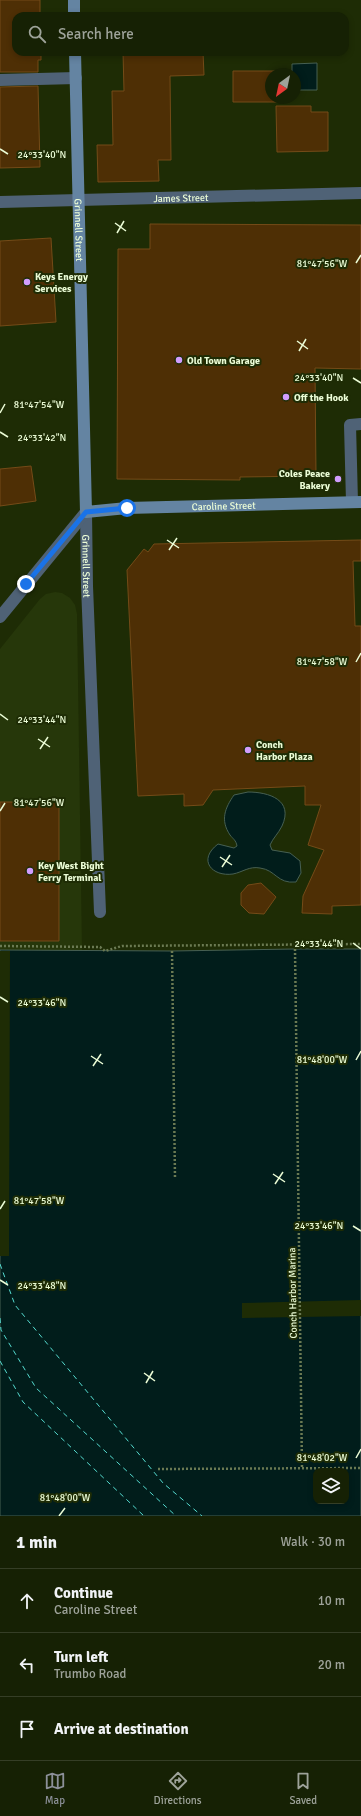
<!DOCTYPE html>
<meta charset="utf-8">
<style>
body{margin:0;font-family:Signika,sans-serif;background:#1f290e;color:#f1f3f6}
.controls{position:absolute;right:12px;bottom:12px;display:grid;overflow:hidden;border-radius:8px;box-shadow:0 2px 6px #0003}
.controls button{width:36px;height:36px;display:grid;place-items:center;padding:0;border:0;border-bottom:1px solid #353e26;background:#162104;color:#f1f3f6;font:20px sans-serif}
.compass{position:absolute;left:265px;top:68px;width:36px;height:36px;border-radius:50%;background:#162104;box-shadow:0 2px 6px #0003;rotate:213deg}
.stop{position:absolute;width:12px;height:12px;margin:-9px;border:3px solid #1a73e8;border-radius:50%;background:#fff}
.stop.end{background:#1a73e8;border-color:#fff;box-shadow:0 1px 4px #0008}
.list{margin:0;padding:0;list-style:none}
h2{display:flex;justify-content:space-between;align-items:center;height:52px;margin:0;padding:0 16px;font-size:17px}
h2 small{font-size:13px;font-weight:400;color:#9ea39a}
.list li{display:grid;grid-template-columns:26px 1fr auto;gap:12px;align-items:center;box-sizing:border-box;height:64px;padding:0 16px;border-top:1px solid #353e26}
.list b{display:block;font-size:15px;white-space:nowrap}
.list p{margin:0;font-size:13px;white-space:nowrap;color:#9ea39a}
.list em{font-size:13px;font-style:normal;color:#9ea39a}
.icon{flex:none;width:22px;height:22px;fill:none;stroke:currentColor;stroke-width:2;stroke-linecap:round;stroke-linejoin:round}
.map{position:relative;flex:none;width:361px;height:1516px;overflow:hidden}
.search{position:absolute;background:#162104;box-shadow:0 2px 6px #0003;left:12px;right:12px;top:12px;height:44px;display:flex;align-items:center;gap:10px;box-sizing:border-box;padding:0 14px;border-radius:12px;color:#9ea39a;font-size:15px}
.sheet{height:244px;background:#162104}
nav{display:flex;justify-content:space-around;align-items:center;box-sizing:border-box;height:56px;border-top:1px solid #353e26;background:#162104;font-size:11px;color:#9ea39a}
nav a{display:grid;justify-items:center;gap:2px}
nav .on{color:#8c9099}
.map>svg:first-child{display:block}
.built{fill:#26370a}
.water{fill:#011d1b;stroke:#476053;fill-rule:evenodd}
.pier{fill:#1e2c05}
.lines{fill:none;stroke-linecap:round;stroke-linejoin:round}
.ferry{stroke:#55dbd0;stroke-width:1;stroke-dasharray:5 4;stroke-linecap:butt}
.building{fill:#4e2f05;stroke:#744b18}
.path{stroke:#6b7a53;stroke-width:2.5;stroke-dasharray:2 2;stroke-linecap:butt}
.lane{stroke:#4f6276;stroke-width:12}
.street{stroke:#4f6276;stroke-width:12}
.secondary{stroke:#6484a2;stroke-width:12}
.route{stroke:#1a73e8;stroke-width:5}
.ticks{fill:none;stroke:#ebfcd6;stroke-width:1.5}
.poi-dot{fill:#d19dfe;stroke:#1e2c05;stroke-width:1.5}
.labels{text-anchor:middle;stroke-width:4;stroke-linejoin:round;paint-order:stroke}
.street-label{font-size:10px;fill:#ebfcd6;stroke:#1e2c05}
.poi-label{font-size:10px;font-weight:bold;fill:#ebfcd6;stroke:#1e2c05;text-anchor:start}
.ticks-label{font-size:10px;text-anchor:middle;fill:#ebfcd6;stroke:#1e2c05;stroke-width:4;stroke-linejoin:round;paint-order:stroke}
</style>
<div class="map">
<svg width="361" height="1516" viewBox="0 0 361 1516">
<rect width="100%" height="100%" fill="#1e2c05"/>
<path class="built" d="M55,592l7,1 8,5 5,7 2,9 5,337 -82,-1v-301l40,-50 6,-5z"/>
<path class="water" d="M317,63v27h-22v-16h-3v-10z
M248,792c21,0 46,8 34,34 -4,8 -9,12 -12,19l2,5 18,3 10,8 1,12 -5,9c-19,2 -20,-12 -36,-14 -11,-2 -17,4 -27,6 -21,3 -36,-14 -15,-30l16,4 3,-2c-1,-6 -4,-7 -7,-11 -10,-15 -5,-27 4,-40z
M295,949h66v567h-361v-566l172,1zM316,1471h30v30h-30z"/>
<path class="pier" d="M0,951h10l-1,305h-9z
M361,1300v16l-119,2v-15z"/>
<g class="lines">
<path class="ferry" d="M0,1264l15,41 148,178 39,33
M0,1318l1,12 35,58 140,128
M0,1361l23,41 121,114"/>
</g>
<path class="building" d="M0,0h40v16h-24v36h25v8h-3v12h-38z
M123,52h80l1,23 -34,1 1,84h-13l1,21 -61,1 -1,-37h16l-1,-54h12z
M233,71h45v3h-7v24h8v4h-46z
M38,86l2,81 -40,1v-81z
M276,106h35v6h17v39l-51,1z
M150,224l211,1v144l-46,-1 1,108 -76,1v3l-123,-1 1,-230h32z
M51,238l5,84 -56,4v-85z
M31,466l5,35 -36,5v-37z
M361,540v21h-8l2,65h6v279l-29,1v8l-30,-1 1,-17 21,-46 -16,-5 13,-40h-16v-19l-92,4 -10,15 -19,1v-12l-46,2 -11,-226 17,-21 4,3 6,-8z
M0,802h59v139h-59z
M261,883l15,14 -12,17 -15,-1 -8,-8v-12l7,-8z"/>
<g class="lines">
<path class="path" d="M0,946l100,1 5,4 17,-5 239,-2
M295,949l7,519
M172,951l3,227
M158,1469l203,-1"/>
<path class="lane" d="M0,80l76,-2
M352,502l-2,-77 11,-1"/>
<g class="street">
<path id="s1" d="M0,202l361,-9"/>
<path id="s2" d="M86,512l1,74 13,326"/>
<path d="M0,617l86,-105"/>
</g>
<g class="secondary">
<path d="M74,0v16"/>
<path id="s3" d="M75,52l11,460 41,-4 234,-6"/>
</g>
</g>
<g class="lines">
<path class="route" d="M26,584l60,-72 41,-4"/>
</g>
<path class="ticks" d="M0,149l8,5M115,223l11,8M117,233l7,-12M356,263l5,-8M297,341l11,8M299,351l7,-12M353,378l8,5M0,413l5,-9M0,432l8,5M167,540l12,8M169,550l8,-12M356,662l5,-9M0,714l8,6M38,739l12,8M40,749l8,-12M0,811l5,-8M220,857l12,8M222,867l8,-12M353,943l8,6M0,997l8,5M91,1056l12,8M356,1060l5,-9M93,1066l8,-12M273,1174l12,8M275,1184l8,-12M0,1209l5,-8M353,1226l8,5M0,1280l8,5M144,1373l11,8M146,1383l7,-12M356,1458l5,-9M59,1516l6,-8"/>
<g class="poi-dot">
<circle cx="27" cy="282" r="4"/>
<circle cx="179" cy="360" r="4"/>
<circle cx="286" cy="397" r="4"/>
<circle cx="338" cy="479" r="4"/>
<circle cx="248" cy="750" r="4"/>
<circle cx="30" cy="871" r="4"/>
</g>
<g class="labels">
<g class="street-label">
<text dy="4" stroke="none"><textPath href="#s1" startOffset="181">James Street</textPath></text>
<text dy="4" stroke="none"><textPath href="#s3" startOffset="178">Grinnell Street</textPath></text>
<text dy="4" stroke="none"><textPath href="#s3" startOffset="598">Caroline Street</textPath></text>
<text dy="4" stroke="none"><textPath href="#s2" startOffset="54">Grinnell Street</textPath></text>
<text transform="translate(292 1293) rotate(-91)" y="4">Conch Harbor Marina</text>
</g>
<g class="poi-label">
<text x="35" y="280">Keys Energy<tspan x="35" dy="12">Services</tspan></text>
<text x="187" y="364">Old Town Garage</text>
<text x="294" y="401">Off the Hook</text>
<text x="330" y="477" text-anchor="end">Coles Peace<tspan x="330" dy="12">Bakery</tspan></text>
<text x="256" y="748">Conch<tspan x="256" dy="12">Harbor Plaza</tspan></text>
<text x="38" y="869">Key West Bight<tspan x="38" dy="12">Ferry Terminal</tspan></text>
</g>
</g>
<g class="ticks-label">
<text x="42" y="158">24°33'40"N</text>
<text x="322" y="267">81°47'56"W</text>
<text x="319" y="381">24°33'40"N</text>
<text x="39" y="408">81°47'54"W</text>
<text x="42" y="441">24°33'42"N</text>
<text x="322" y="665">81°47'58"W</text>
<text x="42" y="723">24°33'44"N</text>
<text x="39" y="806">81°47'56"W</text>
<text x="319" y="947">24°33'44"N</text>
<text x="42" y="1006">24°33'46"N</text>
<text x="322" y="1063">81°48'00"W</text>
<text x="39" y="1204">81°47'58"W</text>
<text x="319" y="1229">24°33'46"N</text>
<text x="42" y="1289">24°33'48"N</text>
<text x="322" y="1461">81°48'02"W</text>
<text x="65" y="1501">81°48'00"W</text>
</g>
</svg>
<div class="controls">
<button><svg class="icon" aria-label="layers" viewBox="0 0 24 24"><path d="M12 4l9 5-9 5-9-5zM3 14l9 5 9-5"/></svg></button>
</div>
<svg class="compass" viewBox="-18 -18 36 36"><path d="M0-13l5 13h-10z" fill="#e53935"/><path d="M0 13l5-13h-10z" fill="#9ea39a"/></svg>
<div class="stop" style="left:127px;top:508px"></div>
<div class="stop end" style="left:26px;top:584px"></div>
<div class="search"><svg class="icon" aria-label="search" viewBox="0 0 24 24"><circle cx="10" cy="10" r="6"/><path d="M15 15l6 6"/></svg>Search here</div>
</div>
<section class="sheet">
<h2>1 min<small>Walk · 30 m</small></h2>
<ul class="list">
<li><svg class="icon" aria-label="ahead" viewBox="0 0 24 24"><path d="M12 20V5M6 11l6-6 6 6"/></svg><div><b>Continue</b><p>Caroline Street</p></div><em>10 m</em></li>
<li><svg class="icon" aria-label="left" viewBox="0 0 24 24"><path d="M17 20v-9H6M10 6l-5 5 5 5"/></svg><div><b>Turn left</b><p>Trumbo Road</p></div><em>20 m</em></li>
<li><svg class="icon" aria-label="arrive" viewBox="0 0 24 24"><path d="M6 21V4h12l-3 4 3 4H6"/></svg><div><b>Arrive at destination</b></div></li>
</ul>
</section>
<nav>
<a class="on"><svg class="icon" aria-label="map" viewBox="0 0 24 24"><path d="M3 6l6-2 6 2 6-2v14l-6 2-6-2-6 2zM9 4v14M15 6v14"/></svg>Map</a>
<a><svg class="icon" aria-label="directions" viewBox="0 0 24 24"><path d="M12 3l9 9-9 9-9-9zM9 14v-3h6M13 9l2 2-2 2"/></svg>Directions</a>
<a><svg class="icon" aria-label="saved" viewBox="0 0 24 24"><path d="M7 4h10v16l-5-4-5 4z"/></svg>Saved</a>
</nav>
